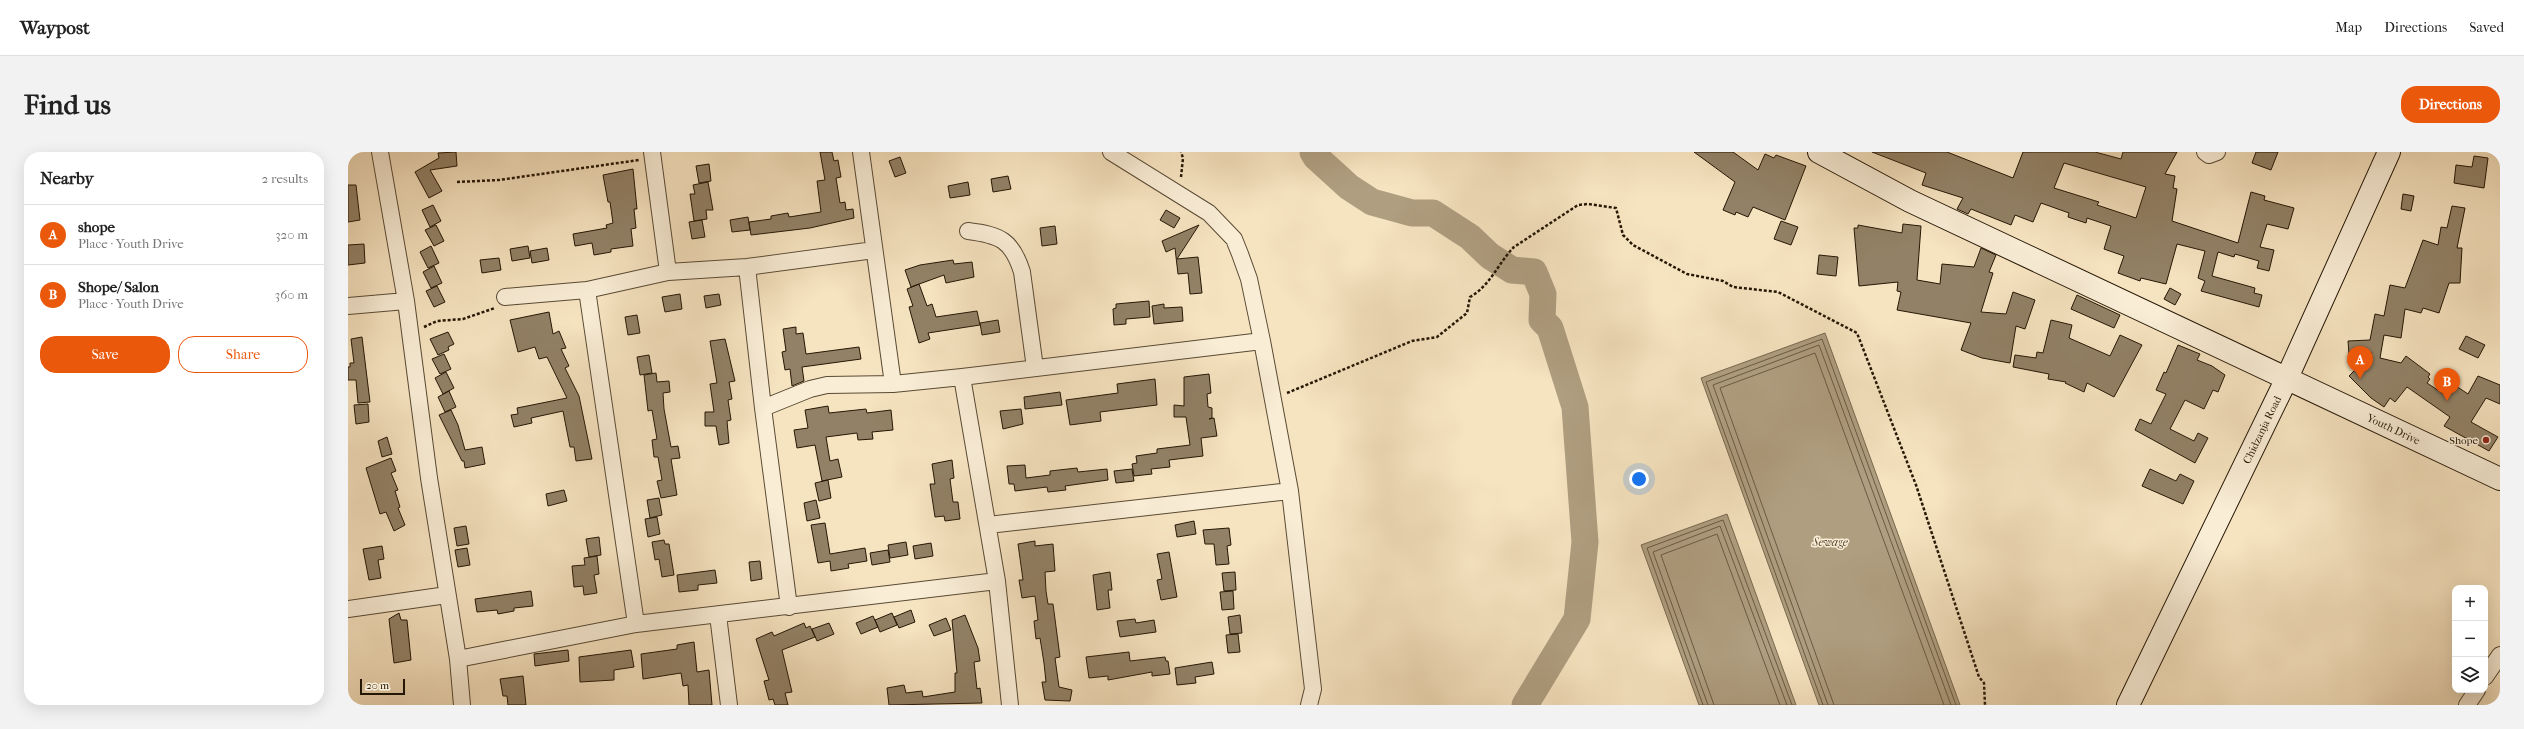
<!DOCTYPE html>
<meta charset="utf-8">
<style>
body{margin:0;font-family:"IM FELL French Canon",serif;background:#f2f2f2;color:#222}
.controls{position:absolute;right:12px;bottom:12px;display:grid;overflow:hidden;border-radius:8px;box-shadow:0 4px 16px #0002}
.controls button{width:36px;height:36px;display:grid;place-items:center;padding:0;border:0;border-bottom:1px solid #e0e0e0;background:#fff;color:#222;font:20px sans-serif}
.scale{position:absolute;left:12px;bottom:10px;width:45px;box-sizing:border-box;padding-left:4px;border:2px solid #251705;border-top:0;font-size:11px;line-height:14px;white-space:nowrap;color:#251705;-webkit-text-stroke:3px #f9edd6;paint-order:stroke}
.you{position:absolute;left:1291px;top:327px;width:14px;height:14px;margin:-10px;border:3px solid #fff;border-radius:50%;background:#1a73e8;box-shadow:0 0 0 6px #1a73e833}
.badge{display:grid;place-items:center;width:26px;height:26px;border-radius:50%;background:#ea580c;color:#fff;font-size:13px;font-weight:700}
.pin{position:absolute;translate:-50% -33px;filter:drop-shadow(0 1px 2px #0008)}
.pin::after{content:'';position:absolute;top:21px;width:14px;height:12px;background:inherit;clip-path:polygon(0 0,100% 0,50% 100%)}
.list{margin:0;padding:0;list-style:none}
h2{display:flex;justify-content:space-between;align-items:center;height:52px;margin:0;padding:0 16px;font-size:17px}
h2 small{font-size:13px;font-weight:400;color:#767676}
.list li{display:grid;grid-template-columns:26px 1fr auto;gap:12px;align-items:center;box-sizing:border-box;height:60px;padding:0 16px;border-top:1px solid #e0e0e0}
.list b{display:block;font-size:15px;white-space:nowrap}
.list p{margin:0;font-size:13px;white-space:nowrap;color:#767676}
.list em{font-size:13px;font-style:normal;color:#767676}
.actions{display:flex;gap:8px;padding:12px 16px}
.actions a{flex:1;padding:9px 0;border:1px solid #ea580c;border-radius:16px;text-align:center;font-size:14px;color:#ea580c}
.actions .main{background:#ea580c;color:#fff}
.icon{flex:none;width:22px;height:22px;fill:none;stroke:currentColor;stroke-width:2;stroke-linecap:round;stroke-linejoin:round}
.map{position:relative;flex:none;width:2152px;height:553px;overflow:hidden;border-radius:16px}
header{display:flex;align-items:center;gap:24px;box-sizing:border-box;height:56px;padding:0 20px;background:#fff;border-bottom:1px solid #e0e0e0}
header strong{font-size:19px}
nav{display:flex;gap:22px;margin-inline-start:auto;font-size:14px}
.intro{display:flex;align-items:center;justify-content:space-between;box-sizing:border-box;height:96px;padding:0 24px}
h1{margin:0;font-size:28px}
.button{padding:10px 18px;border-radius:16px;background:#ea580c;color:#fff;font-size:14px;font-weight:700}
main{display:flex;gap:24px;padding:0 24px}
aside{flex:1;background:#fff;border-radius:16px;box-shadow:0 4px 16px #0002}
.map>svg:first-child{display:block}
.water{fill:#af9e80;stroke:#78684f}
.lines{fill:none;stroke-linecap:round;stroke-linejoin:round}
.shore{stroke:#6a5a42;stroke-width:1}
.river{stroke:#af9e80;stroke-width:27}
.building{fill:#928166;stroke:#251705;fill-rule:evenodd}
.street-casing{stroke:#594a34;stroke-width:18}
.secondary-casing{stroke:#251705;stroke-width:24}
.path{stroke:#251705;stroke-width:2.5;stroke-dasharray:3 2;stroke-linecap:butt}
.street{stroke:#f9edd6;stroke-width:16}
.secondary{stroke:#f9edd6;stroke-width:22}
.poi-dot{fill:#8f2418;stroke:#f9edd6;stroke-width:1.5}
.labels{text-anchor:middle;stroke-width:3;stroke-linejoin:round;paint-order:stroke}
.street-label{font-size:11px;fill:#251705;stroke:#f9edd6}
.poi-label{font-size:11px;fill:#251705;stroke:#f9edd6;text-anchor:end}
.water-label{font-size:12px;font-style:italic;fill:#5c4d36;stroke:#f9edd6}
</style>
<header>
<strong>Waypost</strong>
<nav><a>Map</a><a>Directions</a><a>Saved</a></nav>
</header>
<div class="intro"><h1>Find us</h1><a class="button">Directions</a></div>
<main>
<aside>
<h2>Nearby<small>2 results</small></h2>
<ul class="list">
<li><span class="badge">A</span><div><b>shope</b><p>Place · Youth Drive</p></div><em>320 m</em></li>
<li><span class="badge">B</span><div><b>Shope/ Salon</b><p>Place · Youth Drive</p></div><em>360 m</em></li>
</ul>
<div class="actions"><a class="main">Save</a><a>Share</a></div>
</aside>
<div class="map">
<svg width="2152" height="553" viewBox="0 0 2152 553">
<rect width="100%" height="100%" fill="#f6e3c0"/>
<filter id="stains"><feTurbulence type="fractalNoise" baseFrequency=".005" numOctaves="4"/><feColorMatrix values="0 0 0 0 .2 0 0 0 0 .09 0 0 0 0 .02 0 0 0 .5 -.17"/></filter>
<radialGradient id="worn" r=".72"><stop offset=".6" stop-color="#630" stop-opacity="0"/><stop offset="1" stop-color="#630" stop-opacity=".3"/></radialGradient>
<path class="water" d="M1477,181l135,372h-141l-118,-327z
M1379,362l69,191h-97l-58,-160z"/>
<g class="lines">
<path class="shore" d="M1355,553l-56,-157 76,-28 69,185
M1360,553l-55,-153 67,-26 67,179
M1366,553l-53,-150 56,-21 63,171
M1475,553l-117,-323 116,-43 134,366
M1480,553l-115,-320 106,-40 132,360
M1486,553l-114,-317 95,-35 129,352"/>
<path class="river" d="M965,0l3,5 33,30 23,15 40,11h21l37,24 20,19 22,14 22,2 9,22 -1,26 8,8 25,79 10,135 -8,77 -52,86"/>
</g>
<path class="building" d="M108,0l1,14 -27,4 12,21 -13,7 -14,-26 24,-14 -1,-5z
M472,0h12l2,9 4,-1 3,17 -5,1 4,25 5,-1 1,8 7,-1 1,9 -44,10 -59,7 -2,-13 22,-3v-3l17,-3 1,4 32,-5 -4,-31 8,-1z
M1346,0h39l25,18 7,-16 9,4 2,-3 30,11 -21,54 -32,-13 -5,10 -12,-5 -1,3 -12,-5 12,-28z
M1524,0h75l66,26 10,-26h72l26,7 2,-7h54l-12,22 10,2 -2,12 4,1 -5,32 66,22 13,-51 14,4 -1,4 30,8 -6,21 -21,-5 -7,23 14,3 -5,21 -12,-3 2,-7 -24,-7 -1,3 -16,-5 -6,24 43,12 -1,5 8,2 -3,12 -58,-16 4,-10 -7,-3 7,-27 -28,-7 -11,40 -25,-6 -1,3 -22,-8 6,-17 -20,-7 7,-23 -24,-8 -1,5 -18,-6 1,-4 -28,-10 -8,19 -18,-7 -4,10 -40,-16 -3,5 -11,-5 6,-11 -41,-13 4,-12zM1716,11l82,24 -10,31 -39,-13 2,-3 -45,-14z
M1908,0h22l-7,18 -19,-7z
M2126,4l14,2 -4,30 -30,-5 2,-18 16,2z
M552,5l6,16 -11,4 -6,-16z
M361,12l2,17 -12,2 -3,-17z
M285,17l4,40h-3l2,19 -5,1 2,17 -22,3v3l-17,3 -2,-12 -17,3 -2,-12 34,-6 -1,-3 7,-2 -3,-21h-2l-5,-27z
M660,24l3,13 -18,3 -2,-13z
M360,30l5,28h-7l1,9 -13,2 -4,-27h5l-2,-9z
M620,30l2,13 -20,3 -2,-12z
M0,33h8l4,35 -12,2z
M2055,42l11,2 -3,15 -10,-2z
M85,53l8,16 -11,6 -8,-17z
M2104,54l13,2 -8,40h5l-2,35h-11l-10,30 -16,-5 -2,5 -16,-4 -4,29 -17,-3 -4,23 21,5 5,-7 24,18 -2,3 2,2 -3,4 21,14 8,-11 12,8 10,-18 22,9v19l-14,-6 -15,24 27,15 -9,14 -45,-25 6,-9 -43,-30 -12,15 -5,-4 -6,9 -13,-9 -22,-22 23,-23 -23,1 -1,-13 22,-1 5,-26 9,2 6,-31 15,3 18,-48 15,5 3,-18 6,1z
M818,58l14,8 -6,10 -14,-8z
M400,65l2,13 -18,2 -2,-12z
M354,68l3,17 -13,2 -3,-17z
M1433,69l17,6 -7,18 -17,-6z
M1555,72l18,2 -4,54 23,4 2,-20 32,3 7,-19 15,7 -7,17 4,1 -12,39 25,2 7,-22 22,8 -10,29 -9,-3 -6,37 -28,-5 -21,-8 10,-27 -74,-13 4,-18 -4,-1 1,-9 -39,4 -5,-58h4v-3l44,8z
M88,73l8,16 -10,5 -9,-16z
M851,73l-22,34 21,-2 4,36 -12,1 -2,-21 -10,1 -3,-26 -9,4 -4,-11z
M707,74l2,18 -15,2 -2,-18z
M16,92l1,19 -17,2v-20z
M83,94l8,17 -11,5 -8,-16z
M180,94l2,12 -18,3 -2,-12z
M199,96l2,12 -17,3 -2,-12z
M1471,103l19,2 -2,19 -19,-2z
M151,106l2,12 -19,3 -2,-13z
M605,108l1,4 18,-2 2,15 -28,6 -2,-8 -33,12 -6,-17 15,-5z
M86,114l8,17 -11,5 -8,-16z
M571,132l8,22 5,-2 4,13 41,-6 3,14 -52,8 2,6 -11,4 -10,-36 4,-1 -6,-17z
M89,134l8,16 -11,5 -8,-16z
M1822,136l11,6 -6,11 -11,-6z
M332,142l2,15 -17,3 -3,-15z
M371,142l2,11 -15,3 -2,-12z
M1729,143l43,20 -6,13 -43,-19z
M801,149l1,16 -24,2v5l-12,1 -1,-16 3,-1v-4z
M816,152v4l18,-1 1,14 -29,3 -2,-18z
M201,160l4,22 6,-3 7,17 -5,1 8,17 -4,2 14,28 13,63 -16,2 -2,-14h-4l-7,-36 -32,7 1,5 -18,4 -3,-12 7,-1 -1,-6 50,-10 -20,-41 -8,2 -4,-12 -17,5 -8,-32z
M289,163l3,18 -12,2 -3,-18z
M650,168l2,12 -18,3 -2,-12z
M1703,168l21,5 -3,13 41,18 10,-21 22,10 -28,52 -27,-14 -3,9 -19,-9 1,-1 -18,-3 1,-5 -36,-7 2,-12 21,3 1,-6 6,1z
M448,175v7l7,-1 3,21 53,-7 2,12 -59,8 2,14 -12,5 -2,-17 -5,1 -3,-18 4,-1 -3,-22z
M100,180l6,12 -6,3 1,3 -11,5 -8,-16z
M2118,184l19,9 -7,13 -19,-9z
M14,185l8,65 -12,1 -2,-23h-8v-13h2v-4h4l-3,-24z
M377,187l10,42 -6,1 3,17 -4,1 3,20 -4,1 2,22 -10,2 -3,-19h-11v-14h9l-4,-28 7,-1 -7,-42z
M1830,193l22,9 -3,6 15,6 13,9 -7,17 -5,-2 -9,19 -19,-9 -15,29 24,12 4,-8 10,5 -13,25 -60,-33 5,-11 11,5 15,-30 -10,-4 8,-18 2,1z
M96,202l7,15 -11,5 -8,-15z
M301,203l3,18 -12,2 -3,-18z
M98,220l8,16 -11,6 -8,-16z
M308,221l1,9 12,-1 1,11 -7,1 1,16 7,38 7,-1 2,12 -9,1 6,36 -16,3 -4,-17 5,-1 -4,-23h-4l-2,-17 5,-1 -5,-29 -4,1 -4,-36z
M861,222l2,19 -4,1 1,13 4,1v10l-3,1 5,-1 3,18 -16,2 2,18 -34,4 1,7 -19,2 1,5 -18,2 -2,-12 5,-1 -1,-7 21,-3v-4l33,-4 -4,-28h-12v-12l10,1v-29z
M807,227l2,26 -57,7 1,9 -31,4 -4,-25 52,-7 -1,-9z
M101,239l7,16 -11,5 -7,-15z
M712,240l2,13 -37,4 -1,-12z
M20,252l1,18 -13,2 -2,-19z
M480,254l1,7 37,-4 1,4 24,-3 2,20 -21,2 1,7 -15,1 -1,-7 -31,4 4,24 8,-2 4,18 -20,4 -7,-36 -18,3 -3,-18 14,-2 -3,-18z
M673,257l2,15 -20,5 -3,-18z
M103,258l7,15 7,25 17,-3 3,17 -20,4 -1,-7h-2l-23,-46z
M39,285l5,17 -10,3 -4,-16z
M43,306l5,13 -5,2 7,17 -3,1 5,16 -2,1 7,17 -11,6 -8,-19 -6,2 -14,-46z
M604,308l2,18 -4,1 3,23h5l2,17 -15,2 -1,-5 -9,1 -5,-33h5l-3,-20z
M677,313l1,13 24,-3v-4l27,-3 1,4 29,-3 1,11 -43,6 1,4 -18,2 -1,-5 -32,4 -1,-7h-5l-2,-18z
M784,317l2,12 -18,2 -2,-12z
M1802,317l26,12 4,-7 14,7 -11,23 -41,-18z
M480,328l3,18 -12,3 -4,-18z
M216,338l3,11 -19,5 -2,-12z
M311,346l3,17 -12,3 -3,-18z
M468,348l4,18 -13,3 -3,-18z
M309,365l3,17 -12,3 -3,-18z
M846,369l2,13 -19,3 -2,-12z
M477,371l5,31 35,-6 2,13 -19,3 1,4 -18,3 -1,-10 -12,2 -7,-38z
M118,374l3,18 -12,2 -3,-18z
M881,376l2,17 -4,1 2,18 -13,1 -2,-21h-9l-2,-14z
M251,385l2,18 -12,2 -3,-18z
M316,388l1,4h4l5,31 -12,2 -3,-18 -4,1 -3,-18z
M687,389v5l18,-2 2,27 -10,1 1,19 2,13h5l7,53 -5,1 4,29 13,3 -2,11 -25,-1 -3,-18h4l-2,-19 -4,-25 -4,1 -2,-18 4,-1 -3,-24 -13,2 -3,-18h4l-5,-36z
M558,390l2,13 -18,3 -2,-13z
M583,391l2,13 -18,3 -2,-13z
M34,394l2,13 -6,1 3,18 -12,2 -6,-31z
M119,396l3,17 -12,2 -3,-17z
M540,398l2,12 -18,3 -2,-12z
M821,400l8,45 -16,3 -4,-20 5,-1 -5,-25z
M249,404l2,18 -5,1 3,18 -13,2 -1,-9 -9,1 -2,-21 13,-1 -1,-7z
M412,409l2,18 -11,2 -2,-19z
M367,418l2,13 -19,2v5l-19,2 -2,-17z
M762,420l2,18h-4l2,18 -13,2 -4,-35z
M887,420l1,18 -12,1 -2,-18z
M183,439l2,15 -19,2v3l-16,3 -1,-4 -20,2 -2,-13z
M885,439l1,18 -12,1 -2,-18z
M563,458l4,12 -16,6 -5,-11z
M51,461l2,7h6l4,40 -17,3 -5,-44z
M544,461l5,12 -17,7 -5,-12z
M617,463l13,33 2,13 -6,1 3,27 3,-1 2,15 -93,2 -2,-17 17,-3 2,8 16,-2 1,6 32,-5v-19h2l-5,-53z
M892,463l2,18 -12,1 -2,-17z
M525,464l5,11 -17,7 -5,-11z
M598,466l5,12 -17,6 -5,-11z
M787,467l1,4 18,-3 2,12 -36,5 -3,-16z
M456,471l2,5 4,-2 5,11 -33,13 10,42 -7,1 3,12h-13l-2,-6 -4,1 -5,-19 5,-1 -13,-41 16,-7 2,4z
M481,471l5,11 -17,7 -5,-12z
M890,482l2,18 -12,1 -2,-18z
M346,490l3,30 12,-2 3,35h-23l-1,-20 -5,1 -2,-13 -38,6 -2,-25 36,-5v-4z
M220,498l1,11 -34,5 -1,-12z
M283,498l3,17 -20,3v10l-34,2 -1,-25z
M781,500l1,9 35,-4 1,4h2l2,13 -18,2v-4l-44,8v-4l-19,2 -3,-21z
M864,510l2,12 -19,3 1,6 -19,2 -2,-17z
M175,524l3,29h-18l-1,-9h-4l-3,-17z"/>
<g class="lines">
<defs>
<path id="street" d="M32,0l26,149 23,177 29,181 4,46
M304,0l16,120
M513,0l32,232
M763,0l98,61 25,26 6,15 9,25 13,62 28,150 23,198 -4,16
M1857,0l4,3 8,-3
M620,79c32,4 44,9 54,41l13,96
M399,115l16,141 26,199
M239,138l49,334
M157,145l82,-7 81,-18 79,-5 127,-17
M0,154l58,-5
M614,225l35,204 13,124
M415,256l47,-19 17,-4 66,-1 69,-7 300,-36
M640,373l302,-34
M0,457l99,-14
M370,463l11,90
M110,507l178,-35 361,-43
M2137,525l15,-22
M2119,553l10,-15"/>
<g id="secondary">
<path id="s1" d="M1471,0l91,49 590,278"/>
<path id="s2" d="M1780,553l158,-325 103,-228"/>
</g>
</defs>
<use href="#street" class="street-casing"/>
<use href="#secondary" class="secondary-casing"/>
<path class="path" d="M833,25l2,-19 -2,-6
M109,30l42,-2 140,-20
M76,175l13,-6 26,-2 32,-11
M939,241l125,-52 25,-4 30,-24 3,-16c20,-11 29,-35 44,-50l64,-42 10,-1 28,4 7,27 10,10 54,29 36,7 10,6 45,5 79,41 59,152 63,192 5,6 1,22"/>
<use href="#street" class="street"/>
<use href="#secondary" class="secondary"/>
</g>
<circle class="poi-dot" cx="2138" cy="288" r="4"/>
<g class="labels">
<g class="street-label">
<text dy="4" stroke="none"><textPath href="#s2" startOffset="306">Chidzanja Road</textPath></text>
<text dy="4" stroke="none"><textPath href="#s1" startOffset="638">Youth Drive</textPath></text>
</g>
<g class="poi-label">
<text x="2130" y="292">Shope</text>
</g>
<g class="water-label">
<text x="1482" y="394">Sewage</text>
</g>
</g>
<rect width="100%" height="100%" filter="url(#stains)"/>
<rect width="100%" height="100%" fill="url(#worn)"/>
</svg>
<div class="controls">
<button>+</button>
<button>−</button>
<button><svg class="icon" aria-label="layers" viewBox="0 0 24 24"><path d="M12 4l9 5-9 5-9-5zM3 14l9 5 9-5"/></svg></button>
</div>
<div class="scale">20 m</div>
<div class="you"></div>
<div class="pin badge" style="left:2012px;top:227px">A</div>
<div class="pin badge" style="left:2099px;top:249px">B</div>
</div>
</main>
